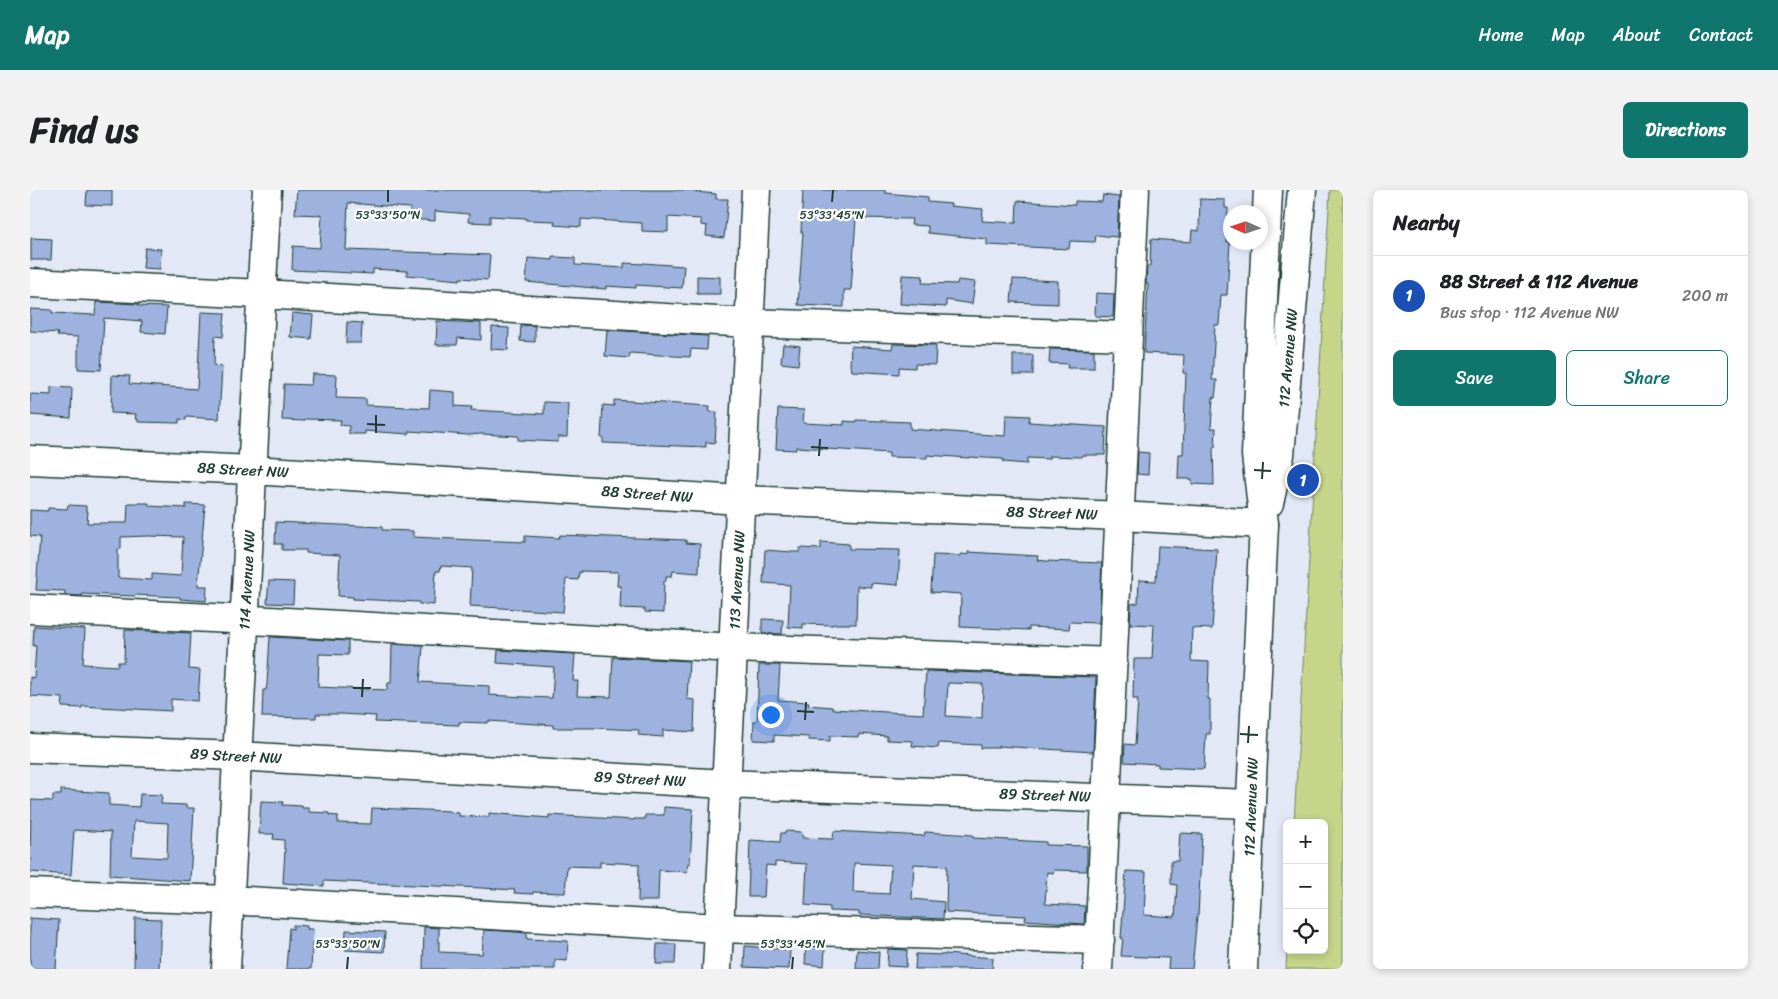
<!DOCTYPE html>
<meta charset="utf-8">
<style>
body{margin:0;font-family:Sriracha,sans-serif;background:#f2f2f2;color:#202124}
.controls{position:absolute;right:15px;bottom:15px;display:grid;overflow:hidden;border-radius:8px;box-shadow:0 2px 8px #0003}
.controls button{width:45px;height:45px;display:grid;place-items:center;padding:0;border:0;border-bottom:1px solid #e0e0e0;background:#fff;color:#202124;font:25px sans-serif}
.compass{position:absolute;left:1193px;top:15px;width:45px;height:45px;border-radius:50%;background:#fff;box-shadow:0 2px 8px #0003;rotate:273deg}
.you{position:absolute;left:740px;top:524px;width:18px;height:18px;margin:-12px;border:4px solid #fff;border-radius:50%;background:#1a73e8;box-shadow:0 0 0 8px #1a73e833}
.badge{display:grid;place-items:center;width:32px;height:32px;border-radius:50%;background:#0f766e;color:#fff;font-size:16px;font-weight:700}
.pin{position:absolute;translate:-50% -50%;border:2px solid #fff;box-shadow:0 1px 5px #0006}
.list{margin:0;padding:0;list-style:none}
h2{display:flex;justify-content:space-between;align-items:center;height:65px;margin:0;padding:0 20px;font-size:21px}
h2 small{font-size:16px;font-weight:400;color:#757577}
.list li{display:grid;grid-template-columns:32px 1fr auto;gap:15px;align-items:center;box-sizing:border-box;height:80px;padding:0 20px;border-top:1px solid #e0e0e0}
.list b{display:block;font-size:19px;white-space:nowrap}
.list p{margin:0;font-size:16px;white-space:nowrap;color:#757577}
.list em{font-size:16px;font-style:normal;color:#757577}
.actions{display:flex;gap:10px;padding:15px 20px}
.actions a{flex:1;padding:11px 0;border:1px solid #0f766e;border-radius:8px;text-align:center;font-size:18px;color:#0f766e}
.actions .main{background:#0f766e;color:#fff}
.icon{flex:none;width:28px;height:28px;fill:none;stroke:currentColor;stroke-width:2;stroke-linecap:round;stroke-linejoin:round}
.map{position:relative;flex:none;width:1313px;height:779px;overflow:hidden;border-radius:8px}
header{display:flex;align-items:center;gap:30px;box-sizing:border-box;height:70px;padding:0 25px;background:#0f766e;color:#fff}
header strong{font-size:24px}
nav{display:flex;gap:28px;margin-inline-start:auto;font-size:18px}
.intro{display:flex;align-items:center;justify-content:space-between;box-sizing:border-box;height:120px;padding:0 30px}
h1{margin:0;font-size:35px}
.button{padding:12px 22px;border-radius:8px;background:#0f766e;color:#fff;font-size:18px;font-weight:700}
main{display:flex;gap:30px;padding:0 30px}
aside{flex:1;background:#fff;border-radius:8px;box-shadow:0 2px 8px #0003}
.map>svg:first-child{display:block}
.green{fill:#c5d58a;stroke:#72895f}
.building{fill:#9eb2e0;stroke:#1f3d34;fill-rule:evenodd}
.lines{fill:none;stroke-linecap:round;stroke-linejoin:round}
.minor-casing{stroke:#1f3d34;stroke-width:31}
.major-casing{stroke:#1f3d34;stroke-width:31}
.minor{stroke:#fff;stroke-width:28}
.major{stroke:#fff;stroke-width:28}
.ticks{fill:none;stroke:#1f3d34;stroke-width:2}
.labels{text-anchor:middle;stroke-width:4.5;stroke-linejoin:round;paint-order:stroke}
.street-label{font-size:15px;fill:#1f3d34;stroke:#fff}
.ticks-label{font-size:12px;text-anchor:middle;fill:#1f3d34;stroke:#fff;stroke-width:4.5;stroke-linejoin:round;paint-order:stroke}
</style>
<header>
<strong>Map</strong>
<nav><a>Home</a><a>Map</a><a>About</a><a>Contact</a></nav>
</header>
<div class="intro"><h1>Find us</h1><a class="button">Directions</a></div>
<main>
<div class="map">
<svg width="1313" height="779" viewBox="0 0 1313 779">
<rect width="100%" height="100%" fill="#e2e8f6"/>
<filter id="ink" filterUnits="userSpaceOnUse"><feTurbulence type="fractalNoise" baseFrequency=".02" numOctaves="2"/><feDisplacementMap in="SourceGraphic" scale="10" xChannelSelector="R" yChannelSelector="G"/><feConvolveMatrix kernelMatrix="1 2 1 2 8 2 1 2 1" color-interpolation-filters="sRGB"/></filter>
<g filter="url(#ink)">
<path class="green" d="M1300,0h13v779h-57l1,-19h37v-127h-30z"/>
<path class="building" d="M57,0h25v16l-26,-1z
M267,0h398v2l21,2v5h12l-4,39 -18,-2 1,-10 -6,-1v-6l-33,-2v15l-26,-1v-8l-61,-4v8l-27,-2 1,-4 -29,-1v-2l-36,-2v7l-22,-1 1,-8 -34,-3v10l-25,-2v-11l-62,-5 -2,47 144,5 -2,25 -28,-2v2l-53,-5v-4l-34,-2v5l-81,-4 1,-24 27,2 2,-33 -27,-1z
M773,0h82v3l43,4v5l23,2 -1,2 33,3 -1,12 34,2 1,-22 58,4v-4l27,1 1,-7 16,2 -2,40 -21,-2 -1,7 -25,-1 -1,8 -82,-4v-6l-59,-6v-7l-17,-1 1,-6 -56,-1 -5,72h-7v17l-46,-2 5,-73h-2z
M1170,9l25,1v8h3l-1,34h3l-3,53h-6l-2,30h-4l-3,55h5l-2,18 -2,-1 -2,31h5l-1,19h-2l1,38 -22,-1v-5h-14l1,-25h4l3,-81h-3l1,-18 -40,-2 4,-69h-2l1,-18h3l1,-27 40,3 1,-12 7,1z
M1,48l21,1 -1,21h-20z
M115,58l16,1 -1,20 -17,-1z
M523,67l22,1v7l49,3v-5l19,1v-1l41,3 -2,22 -46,-3v3l-30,-2v3l-80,-7 2,-24 25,2z
M872,85l21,1 -1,7 35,1 1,-4 17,2 -3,22 -26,-4v7l-46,-3z
M667,86l23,1v17h-23z
M983,89l45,2v23l-47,-2z
M1066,103l18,1 -1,23 -18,-1z
M66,112l43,2v2l28,1 -2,27 -24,-2 1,-11 -38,-3 -3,52 -23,-1v-32l-21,-1 1,-3 -28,-2v-22l22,1v3l43,2z
M171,122l24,1 -2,24 -8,-1 -1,30 8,1 -3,52 -33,-2v3l-7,-1v4l-41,-1v-3h-3l1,-5 -25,-1 1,-38 18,1 -1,8 68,5z
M262,123l21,2 -2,24 -21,-2z
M407,131l44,2v17l-23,-2 -1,7h-21z
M317,132l15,1 -1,20h-15z
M491,135l14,1v16l-15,-1z
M462,137l17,1 -1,22 -17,-1z
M577,140l101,6 -1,14 -16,-1 -1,8 -60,-4 -1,5 -24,-2z
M753,154l17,2 -2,19 -17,-2z
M863,154l43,1 -1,20 -20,-1v4l-16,-1v7l-47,-3 -1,-5h-1l1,-20 41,3z
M1020,159l44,1v18h-27l1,-4 -19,-1z
M983,165h20v20h-20z
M282,184l25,1 -1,23 30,1v6l63,3 1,-18 25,2v14l17,1 -1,3 73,4v-12l24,1 -1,34h-9v5l-40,-2v-4l-37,-2 -13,1 -59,-4v3l-44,-3v3h-16v-8l-9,-1 1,-5 -36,-1 -1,2 -22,-1 2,-36 27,1z
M21,197l21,1 -1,30 -41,-3v-21l21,1z
M584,210l96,6 -1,6h8l-2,31 -9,-1v5l-103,-4v-5h-2l2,-33 11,1z
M748,219l26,1 -1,13 41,2v-4l12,1v-2l54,2v7l95,7 1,-21 24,1 -1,6 77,5 -1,28h-23v2l-33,-1v3l-22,-1v6l-24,-2v-3l-34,-2v1l-42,-3v3l-38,-1v-4l-93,-6v3l-20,-1z
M1108,262l11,1 -1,22 -11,-1z
M98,313h21v3l37,2v-4l19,1 -7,81h9l-1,15 -26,-2v-2l-45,-2v1l-53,-2v2l-17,-1v-4l-29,-1 4,-53 -10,-1v-26l18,1v-3l19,1 1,-4 18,1v5h2l-1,12h40zM118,346l35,1 -2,39 -29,-2v6l-34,-2v-29h3v-12z
M246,332l106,5v3l31,1v6l60,3 52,2v-6l34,2 1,-3 126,5v3l14,1 -1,29 -26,-2 -1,5h-6v5h-2l-1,32 -18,-1v-3l-25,-1 1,-22h-4l1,-14 -37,-1v2l-2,-1 -1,8 -12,-1 -3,33 -93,-6 2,-38 -31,-2 -1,5h-4l-2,34 -15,-1v-2l-66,-3v-2l-15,-1 2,-41 -34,-2v-3h-24v-6h-7z
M791,352l28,2v5l51,1 -2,35 -27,-2v4l-14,-1 -1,38h-23v1l-30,-1v4l-15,-1 2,-42 -27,-2 2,-33 27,2h7l1,-4 21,1z
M1128,356l59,3 -5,80 -20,-1 -1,33 18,1 -1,37h2v35h-4l-2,35 -46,-2v-3l-34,-2 1,-18 10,1 3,-46h-5l1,-40h18l2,-34 -24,-1 1,-20 7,-1 1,-23 17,1z
M938,362l70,4 -1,4 9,1 56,2 -3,60 -29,-1 -1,7 -40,-2v3l-69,-3 1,-33 -30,-2 2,-37 28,1v-2l7,1z
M239,391l25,1 -1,22 -26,-1z
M732,429l21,1 -1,14 -20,-1z
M4,436l51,3 -2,35 35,2v-4h6l1,-32 66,3 -2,36 11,1 -2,31 -27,-2v12l-89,-5v2l-20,-1 1,-9 -33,-2v-19l4,1 2,-32h-3z
M240,447l78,4v14l-29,-1 -1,33 69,3 1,-7h3l1,-39 31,2 -3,36 69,4v9l36,2 27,1 2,-31 -57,-4 1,-13 77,4 -2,27h5l-1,15 34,1 2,-40 76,4 -2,38 8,1 -1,32 -31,-2v7l-25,-2 1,-5 -44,-2h-42v-3l-65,-4v2l-29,-1v3l-84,-3 1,-6 -35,-2h-25v4l-54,-1 1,-27h3l1,-6z
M729,475h21l-2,35 31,2 -1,3 24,2v2l91,5 3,-43 170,6 -3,75 -95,-6v2h-17v-3l-42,-2 -1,5 -26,-2 1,-5 -26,-1v-4l-28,-2v3l-29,-1v5l-21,-1v-3l-35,-2v6l-21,-1 1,-19h3zM918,493l35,1 -1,34 -36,-2z
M31,600l48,3v12l30,2 1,-13 22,1 -1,9 25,1v3h8l-4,73 -80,-6 1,-43 -37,-2 -3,45 -41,-3 1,-72 22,1v-6h8zM104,631l34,2 -1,35 -35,-2z
M231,611l22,1 -1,3 20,1v2h7v4l20,1v2l9,1v7l33,1 1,-16 78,3v1l9,1v3l30,1v-4l60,5v-3l85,5v-1h11v-4h19v-8l29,2 -3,55 -2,-1 -1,9 -28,-2 -1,31h-20l1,-37 -39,-2v5l-33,-1 -2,27 -32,-1v2l-19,-1 1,-3 -33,-2 -158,-7v5l-41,-3 2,-34h-1v-9l-11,-1 1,-5h-15z
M755,641l16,1 2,6 30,1 1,-8 90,5 1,-4 48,3v3l73,4v3l41,1v25l-33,-1 -1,3 -6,-1 -2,32 40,2 -1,18 -59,-4 1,-4 -80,-4 1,-46 -33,-2 -2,35 32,3 -1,17 -84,-4v-3l-29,-1v-4l-25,-2 2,-41 -32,-2v4l-9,-1 -2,32h-16l2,-57 30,2 1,-9h4zM824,673l37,2 -2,29 -36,-2z
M1150,643l22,1 -4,82h-1l-5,53h-24l1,-11 -48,-2 2,-18h-2l5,-67 20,1 -2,43 31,2 2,-32 -6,-1v-23h7z
M0,728l29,2 -3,49h-26z
M105,728l26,1 -2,50h-25z
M263,735l14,1v3h6l-2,40h-25l3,-41 4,1z
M394,737l15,1v24l43,2 2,-24 20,1 23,2v6l41,2 -1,20 -12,-1v9h-132z
M316,740l39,2 -1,20 -39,-2z
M627,754h19l-1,20h-19z
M715,756l45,4 -1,19 -45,-2z
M776,756l19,1 -1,19 -19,-2z
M858,759l19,1 -1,17 -19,-1z
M827,760l22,2 -1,17h-22z
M886,764l29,1v-1l48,4 -1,11h-77z"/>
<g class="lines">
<defs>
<path id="minor" d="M0,93l232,11 488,29 378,13
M0,270l222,10 489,30 379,16 144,8
M0,419l222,11 482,28 379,14
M0,558l207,8 489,28 525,20
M0,703l199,7 490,28 381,12
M196,779l41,-779
M687,779l39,-779
M1068,779l37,-779"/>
<path id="major" d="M1239,313l11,-48 22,-265
M1213,779l21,-445 -8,-69 12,-265"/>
</defs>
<use href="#minor" class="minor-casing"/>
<use href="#major" class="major-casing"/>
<use href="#minor" class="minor"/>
<use href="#major" class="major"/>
</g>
</g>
<path class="ticks" d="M358,12v-12M802,12l1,-12M337,234l18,1M346,243v-18M781,257l17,1M789,266l1,-17M1224,280l17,1M1232,289l1,-17M323,498h18M332,507l1,-18M767,521l17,1M775,530l1,-18M1210,544l18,1M1218,553l1,-17M317,779l1,-12M762,779l1,-12"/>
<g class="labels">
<g class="street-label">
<text transform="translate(1258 168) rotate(-85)" y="5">112 Avenue NW</text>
<text transform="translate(213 280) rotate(3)" y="5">88 Street NW</text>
<text transform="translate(617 304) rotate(4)" y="5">88 Street NW</text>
<text transform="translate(1022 323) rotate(2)" y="5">88 Street NW</text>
<text transform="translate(217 390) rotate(-87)" y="5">114 Avenue NW</text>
<text transform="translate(707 390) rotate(-87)" y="5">113 Avenue NW</text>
<text transform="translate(206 566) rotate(3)" y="5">89 Street NW</text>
<text transform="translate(610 589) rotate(3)" y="5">89 Street NW</text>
<text transform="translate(1015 605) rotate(2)" y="5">89 Street NW</text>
<text transform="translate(1221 617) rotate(-88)" y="5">112 Avenue NW</text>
</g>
</g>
<g class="ticks-label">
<text x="358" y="29">53°33'50"N</text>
<text x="802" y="29">53°33'45"N</text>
<text x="318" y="758">53°33'50"N</text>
<text x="763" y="758">53°33'45"N</text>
</g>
</svg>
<div class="controls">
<button>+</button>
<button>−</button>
<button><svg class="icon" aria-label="locate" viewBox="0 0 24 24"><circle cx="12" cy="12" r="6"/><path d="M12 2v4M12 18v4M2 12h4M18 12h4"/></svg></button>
</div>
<svg class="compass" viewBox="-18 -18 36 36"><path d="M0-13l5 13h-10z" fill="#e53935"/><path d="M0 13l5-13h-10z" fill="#757577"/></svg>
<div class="you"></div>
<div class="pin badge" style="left:1273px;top:290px;background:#1a4fb4">1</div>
</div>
<aside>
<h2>Nearby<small></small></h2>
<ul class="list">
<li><span class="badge" style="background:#1a4fb4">1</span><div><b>88 Street &amp; 112 Avenue</b><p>Bus stop · 112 Avenue NW</p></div><em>200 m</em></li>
</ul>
<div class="actions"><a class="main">Save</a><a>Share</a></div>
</aside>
</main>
